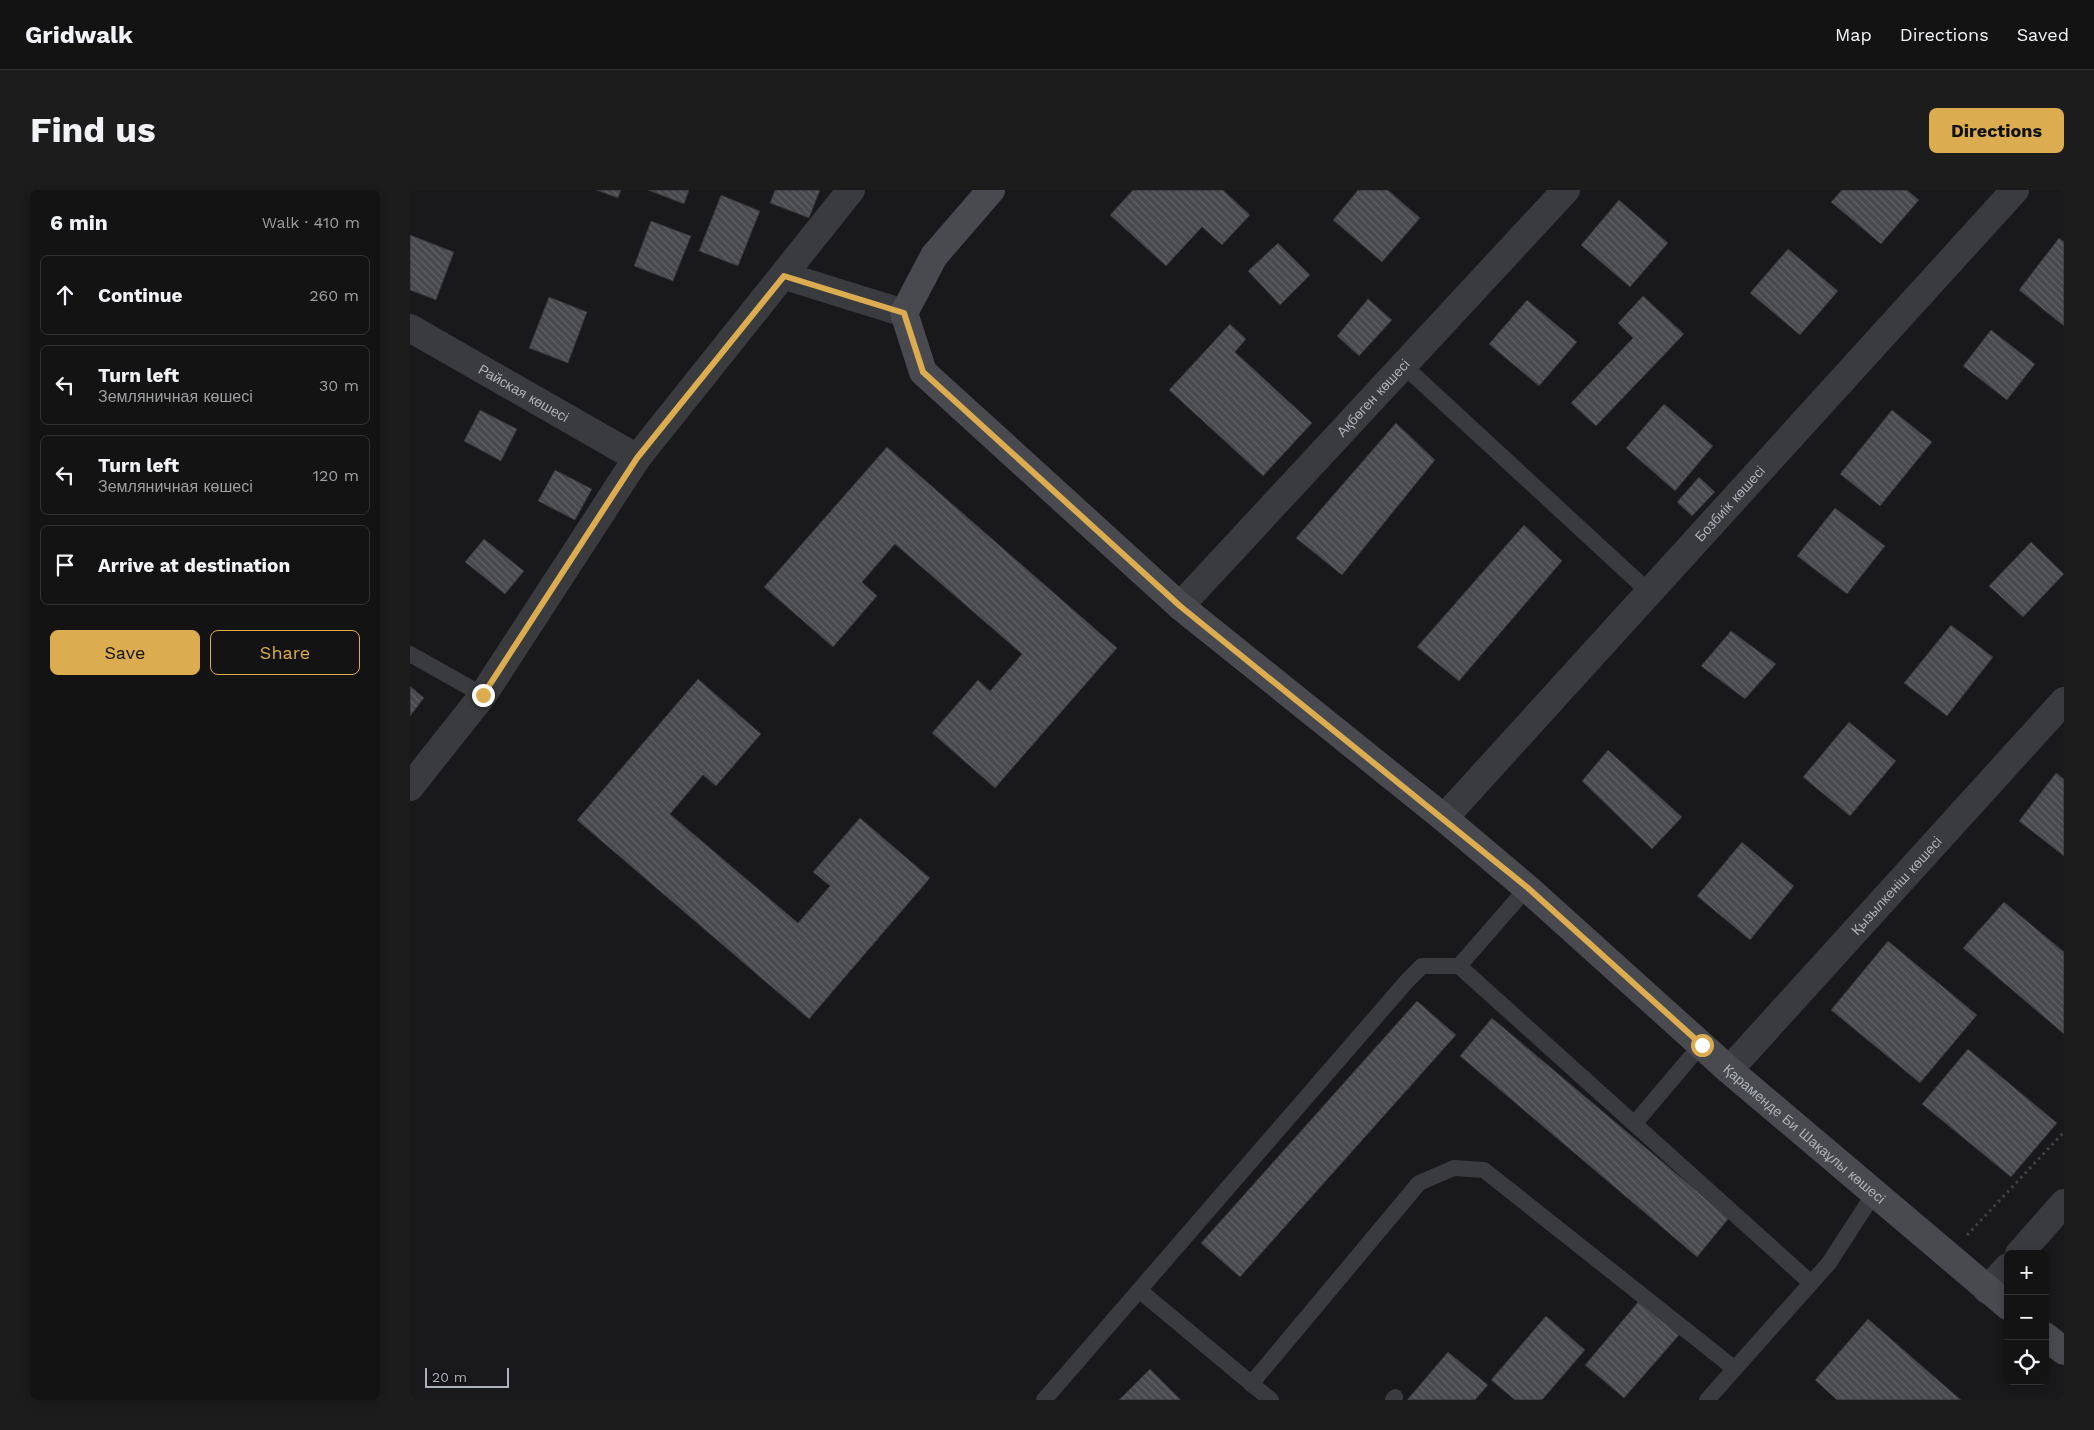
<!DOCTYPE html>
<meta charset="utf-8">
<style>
body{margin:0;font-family:"Work Sans",sans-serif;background:#1c1c1d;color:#f1f3f6}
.controls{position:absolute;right:15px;bottom:15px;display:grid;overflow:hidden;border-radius:8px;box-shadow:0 2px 8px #0003}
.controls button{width:45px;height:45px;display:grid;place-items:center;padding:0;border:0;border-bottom:1px solid #323234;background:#131314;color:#f1f3f6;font:25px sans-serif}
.scale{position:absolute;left:15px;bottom:12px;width:84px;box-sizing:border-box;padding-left:5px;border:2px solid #adb1b9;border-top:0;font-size:14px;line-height:18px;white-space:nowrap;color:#adb1b9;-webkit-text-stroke:4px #141416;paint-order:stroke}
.stop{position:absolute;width:15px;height:15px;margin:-11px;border:4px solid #dcac50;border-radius:50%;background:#fff}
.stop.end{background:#dcac50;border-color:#fff;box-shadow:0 1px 5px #0008}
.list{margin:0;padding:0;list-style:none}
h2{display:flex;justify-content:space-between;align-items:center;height:65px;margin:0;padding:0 20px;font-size:21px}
h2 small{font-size:16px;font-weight:400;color:#9d9ea0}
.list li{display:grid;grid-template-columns:32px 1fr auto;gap:15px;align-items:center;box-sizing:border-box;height:80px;margin:0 10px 10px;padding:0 10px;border:1px solid #323234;border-radius:8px}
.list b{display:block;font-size:19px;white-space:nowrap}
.list p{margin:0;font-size:16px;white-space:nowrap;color:#9d9ea0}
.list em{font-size:16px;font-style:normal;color:#9d9ea0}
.actions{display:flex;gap:10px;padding:15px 20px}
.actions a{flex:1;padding:11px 0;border:1px solid #dcac50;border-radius:8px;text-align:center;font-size:18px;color:#dcac50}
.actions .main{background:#dcac50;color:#111}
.icon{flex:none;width:28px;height:28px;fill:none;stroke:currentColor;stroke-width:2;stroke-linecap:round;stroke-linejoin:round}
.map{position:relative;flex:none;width:1654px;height:1210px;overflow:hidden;border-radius:8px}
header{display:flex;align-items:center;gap:30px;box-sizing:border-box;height:70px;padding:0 25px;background:#131314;border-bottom:1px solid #323234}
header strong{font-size:24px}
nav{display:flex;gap:28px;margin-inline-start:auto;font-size:18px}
.intro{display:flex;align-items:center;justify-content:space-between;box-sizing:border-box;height:120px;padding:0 30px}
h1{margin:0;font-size:35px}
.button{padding:12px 22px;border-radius:8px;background:#dcac50;color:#111;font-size:18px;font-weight:700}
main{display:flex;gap:30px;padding:0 30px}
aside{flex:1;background:#131314;border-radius:8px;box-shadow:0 2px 8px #0003}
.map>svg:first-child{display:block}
.building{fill:url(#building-back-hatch);stroke:#333336}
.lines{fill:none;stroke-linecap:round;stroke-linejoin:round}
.path{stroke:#414246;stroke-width:3;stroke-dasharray:2.5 4;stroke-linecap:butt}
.lane{stroke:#3a3b3f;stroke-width:16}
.street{stroke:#3a3b3f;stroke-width:28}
.secondary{stroke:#494a4f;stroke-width:28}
.route{stroke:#dcac50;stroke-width:6}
.labels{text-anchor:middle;stroke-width:4.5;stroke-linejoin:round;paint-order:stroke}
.street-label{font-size:14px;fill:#adb1b9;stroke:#141416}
</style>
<header>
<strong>Gridwalk</strong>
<nav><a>Map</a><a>Directions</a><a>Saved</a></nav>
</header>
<div class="intro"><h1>Find us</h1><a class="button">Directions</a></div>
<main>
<aside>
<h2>6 min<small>Walk · 410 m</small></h2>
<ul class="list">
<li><svg class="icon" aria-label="ahead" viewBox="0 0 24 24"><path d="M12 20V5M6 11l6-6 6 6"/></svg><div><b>Continue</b></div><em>260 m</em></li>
<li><svg class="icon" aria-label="left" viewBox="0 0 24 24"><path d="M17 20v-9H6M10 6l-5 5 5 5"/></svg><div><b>Turn left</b><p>Земляничная көшесі</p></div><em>30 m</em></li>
<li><svg class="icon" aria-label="left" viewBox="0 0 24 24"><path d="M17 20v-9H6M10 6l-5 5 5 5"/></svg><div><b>Turn left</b><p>Земляничная көшесі</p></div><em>120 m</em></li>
<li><svg class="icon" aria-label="arrive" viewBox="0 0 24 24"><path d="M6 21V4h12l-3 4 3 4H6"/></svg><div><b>Arrive at destination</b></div></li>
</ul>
<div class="actions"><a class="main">Save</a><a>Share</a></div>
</aside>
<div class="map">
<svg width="1654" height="1210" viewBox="0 0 1654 1210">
<defs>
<pattern id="building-back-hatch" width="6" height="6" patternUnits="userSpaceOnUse" patternTransform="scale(1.25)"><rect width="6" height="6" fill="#48494d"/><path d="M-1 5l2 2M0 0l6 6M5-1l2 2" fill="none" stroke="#606165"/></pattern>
</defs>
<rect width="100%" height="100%" fill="#19191b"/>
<path class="building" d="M186,0h25l-3,8z
M238,0h41l-5,14z
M365,0h45l-11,28 -39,-15z
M723,0h90l27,25 -28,30 -20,-18 -36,39 -56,-51z
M948,0h30l32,28 -38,44 -49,-42z
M1432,0h65l12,10 -38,44 -50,-42z
M311,5l39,16 -22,55 -39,-15z
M1209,10l49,43 -38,44 -49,-42z
M241,31l40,15 -18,45 -39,-15z
M0,45l44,17 -18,48 -26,-10z
M1649,48l5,4v84l-45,-36z
M868,53l32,32 -30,30 -32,-34z
M1378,59l50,42 -38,44 -50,-42z
M1233,106l41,38 -88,92 -25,-23 62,-65 -15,-15z
M139,107l38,15 -19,51 -39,-15z
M958,109l24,21 -33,36 -22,-20z
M1117,110l50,42 -38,44 -50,-42z
M820,134l16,15 -11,13 77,71 -49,53 -94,-86z
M1581,140l44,34 -28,36 -44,-34z
M1254,214l49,42 -38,45 -49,-43z
M70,220l37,19 -16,32 -37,-20z
M1482,220l40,32 -52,64 -40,-32z
M986,233l39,37 -93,115 -46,-37z
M477,257l230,201 -122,140 -63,-55 46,-53 12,11 32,-37 -127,-110 -33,38 15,14 -44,51 -69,-60z
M145,280l37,19 -17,31 -37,-19z
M1289,287l16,15 -23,24 -15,-14z
M1425,318l50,38 -38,48 -50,-38z
M1114,335l38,36 -103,120 -42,-34z
M74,349l40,32 -19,23 -40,-32z
M1621,352l33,32 -41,43 -34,-31z
M1541,435l42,32 -46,59 -43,-33z
M1321,441l45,33 -31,35 -44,-33z
M288,489l63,55 -45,52 -13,-11 -33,39 128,109 32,-37 -17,-14 47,-54 70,60 -121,141 -232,-199z
M0,496l14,12 -14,18z
M1439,532l47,39 -46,55 -47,-39z
M1198,560l74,67 -30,32 -70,-68z
M1646,583l8,6v77l-45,-35z
M1332,652l52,44 -44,54 -53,-44z
M1594,712l60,50v82l-101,-86z
M1478,751l89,74 -57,68 -89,-73z
M1007,811l39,34 -216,242 -39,-34z
M1082,828l237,200 -32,39 -237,-201z
M1558,859l89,74 -46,54 -89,-73z
M1229,1111l40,34 -55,63 -39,-33z
M1136,1126l39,34 -43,50h-27l-24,-20z
M1458,1129l93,81h-124l-22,-20z
M1038,1162l40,33 -13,15h-68z
M740,1179l31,31h-62z"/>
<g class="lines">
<path class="path" d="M1557,1045l97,-103"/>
<path class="lane" d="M993,175l246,227
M0,464l73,41
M1049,776l68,-78
M1225,933l66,-78
M729,1100l132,110
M841,1194l168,-201 35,-15 30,2 251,199
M634,1210l363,-419 15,-15h37l352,317
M983,1210l2,-3
M1297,1210l122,-137 46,-71"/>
<g class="street">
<path d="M375,86l119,37"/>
<path id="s1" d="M0,138l227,130"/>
<path id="s2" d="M770,416l386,-416"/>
<path d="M0,597l73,-92 154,-237 214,-268"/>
<path id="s3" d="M1034,628l571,-628"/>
<path id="s4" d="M1319,880l335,-369"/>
<path d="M1609,1064l45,-51"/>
<path d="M1577,1100l21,-23"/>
</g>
<g class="secondary">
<path id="s5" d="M581,0l-57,66 -30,57 19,59 257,234 264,212 83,70 202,182 279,236"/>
<path d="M1635,1146l19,15"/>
</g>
</g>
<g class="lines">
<path class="route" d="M73,505l154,-237 147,-182 120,37 19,59 257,234 348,282 174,157"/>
</g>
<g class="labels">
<g class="street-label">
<text dy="5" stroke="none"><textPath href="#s1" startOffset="131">Райская көшесі</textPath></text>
<text dy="5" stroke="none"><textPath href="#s2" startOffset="284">Ақбөген көшесі</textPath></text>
<text dy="5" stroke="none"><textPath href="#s3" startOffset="425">Бозбиік көшесі</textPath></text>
<text dy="5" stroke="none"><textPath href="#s4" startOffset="249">Қызылкеніш көшесі</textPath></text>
<text dy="5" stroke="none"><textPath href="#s5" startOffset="1379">Қараменде Би Шақаұлы көшесі</textPath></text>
</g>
</g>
</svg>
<div class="controls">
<button>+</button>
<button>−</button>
<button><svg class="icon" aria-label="locate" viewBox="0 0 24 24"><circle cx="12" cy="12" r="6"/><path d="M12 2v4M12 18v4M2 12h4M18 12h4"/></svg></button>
</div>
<div class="scale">20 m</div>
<div class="stop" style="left:1292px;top:855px"></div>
<div class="stop end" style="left:73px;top:505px"></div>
</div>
</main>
